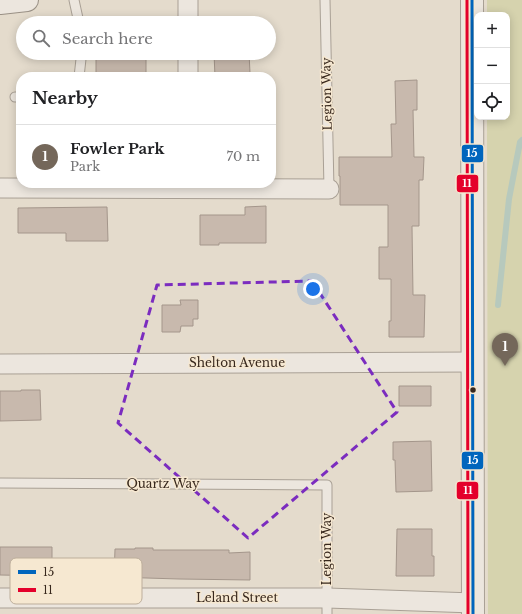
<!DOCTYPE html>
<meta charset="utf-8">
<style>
body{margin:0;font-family:"Libre Baskerville",serif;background:#f6f6f6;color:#202124}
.controls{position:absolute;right:12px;top:12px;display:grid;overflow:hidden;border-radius:8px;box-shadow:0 2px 10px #0003}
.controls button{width:36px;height:36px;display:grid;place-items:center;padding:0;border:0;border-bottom:1px solid #e0e0e0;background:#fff;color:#202124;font:20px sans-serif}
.you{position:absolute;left:313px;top:289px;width:14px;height:14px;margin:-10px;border:3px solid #fff;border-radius:50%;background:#1a73e8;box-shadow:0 0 0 6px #1a73e833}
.badge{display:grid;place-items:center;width:26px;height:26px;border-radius:50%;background:#74675a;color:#fff;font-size:13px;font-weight:700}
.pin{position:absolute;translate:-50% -33px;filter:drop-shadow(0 1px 2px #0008)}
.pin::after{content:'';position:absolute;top:21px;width:14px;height:12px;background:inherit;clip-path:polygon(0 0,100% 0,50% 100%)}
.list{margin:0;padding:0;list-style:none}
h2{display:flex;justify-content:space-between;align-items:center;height:52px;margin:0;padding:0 16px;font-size:17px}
h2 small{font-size:13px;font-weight:400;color:#757577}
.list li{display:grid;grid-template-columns:26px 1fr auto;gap:12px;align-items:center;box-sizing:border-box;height:64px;padding:0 16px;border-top:1px solid #e0e0e0}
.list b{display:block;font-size:15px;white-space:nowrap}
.list p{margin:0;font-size:13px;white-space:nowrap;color:#757577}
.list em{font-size:13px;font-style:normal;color:#757577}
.icon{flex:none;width:22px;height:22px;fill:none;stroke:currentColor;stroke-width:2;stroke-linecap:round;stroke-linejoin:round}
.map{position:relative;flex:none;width:522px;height:614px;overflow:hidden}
.search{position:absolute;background:#fff;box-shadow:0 2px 10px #0003;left:16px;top:16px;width:260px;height:44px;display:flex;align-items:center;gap:10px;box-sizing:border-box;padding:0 14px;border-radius:22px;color:#757577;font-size:15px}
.panel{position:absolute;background:#fff;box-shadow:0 2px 10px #0003;left:16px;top:72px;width:260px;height:116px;border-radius:16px}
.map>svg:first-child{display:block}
.green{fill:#d6d3ae}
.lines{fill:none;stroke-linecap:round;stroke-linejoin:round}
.stream{stroke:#b7c9bd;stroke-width:6}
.building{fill:#c8b9ad;stroke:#a4968b}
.service-casing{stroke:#a9a095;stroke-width:11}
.minor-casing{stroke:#a9a095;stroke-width:21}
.tertiary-casing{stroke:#a9a095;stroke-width:24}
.secondary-casing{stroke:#999085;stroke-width:24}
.service{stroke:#ece6de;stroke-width:9}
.minor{stroke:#ece6de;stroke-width:19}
.tertiary{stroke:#ece6de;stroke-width:22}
.secondary{stroke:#ece6de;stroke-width:22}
.bus-1-casing{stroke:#f6e8d1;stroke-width:6}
.bus-2-casing{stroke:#f6e8d1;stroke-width:6}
.bus-1{stroke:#0065bd;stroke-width:3}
.bus-2{stroke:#e4002b;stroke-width:3}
.marked{fill:none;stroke:#7b2cbf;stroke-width:3;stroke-dasharray:8 5;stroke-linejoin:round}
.bus-dot{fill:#38281d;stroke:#f6e8d1;stroke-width:1.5}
.labels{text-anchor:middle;stroke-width:3;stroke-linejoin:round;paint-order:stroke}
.street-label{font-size:12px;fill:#38281d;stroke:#f6e8d1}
.key{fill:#f6e8d1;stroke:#bdae9b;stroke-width:1}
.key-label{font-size:11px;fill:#38281d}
.line-badge{stroke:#f6e8d1;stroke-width:1.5}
.badge-label{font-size:11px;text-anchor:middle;font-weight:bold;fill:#fff}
</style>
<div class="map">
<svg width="522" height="614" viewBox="0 0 522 614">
<rect width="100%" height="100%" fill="#e4dbcc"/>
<path class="green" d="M487,0h35v614h-34l-1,-497h20v-102h-20z"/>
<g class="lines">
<path class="stream" d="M498,305l11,-106 11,-57 2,-2"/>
</g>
<path class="building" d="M96,53h50v24h-50z
M214,53h35l1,20h-3v4h-32z
M417,80v30h-4l1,47h10l-1,23h-4v46h-7l1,69h12l-1,42h-35v-16h2v-42h-12v-32h9v-42h-48v-29h-1v-19h53l-1,-33h5l-1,-43z
M266,206v37h-47v2h-19v-30h45v-8z
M107,207l1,34h-42v-8h-48v-25z
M180,300h18v19h-5v7h-12l-1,6h-18v-27h19z
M399,386h32v20h-32z
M21,390h19l1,30 -41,1v-30h21z
M431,441l1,50 -36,1 -1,-32h-2v-18z
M397,529h35v27h2v20h-38z
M0,547h52v29l-52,-1z
M135,548h18v2h76v3l21,-1v28l-71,-1 -65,-2 1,-28h20z"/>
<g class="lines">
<defs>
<path id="service" d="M74,0l5,23
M325,0l4,189
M79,77l2,-18v-6
M15,97h6
M0,483l327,2v129"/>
<path id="minor" d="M188,23v-23
M188,77v-24
M0,188l329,1
M0,364l473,-2
M0,598h327l147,5"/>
<path id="tertiary" d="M472,0l1,614"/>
<path id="secondary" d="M0,3l27,-3"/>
</defs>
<use href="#service" class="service-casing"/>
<use href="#minor" class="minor-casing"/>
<use href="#tertiary" class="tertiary-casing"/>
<use href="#secondary" class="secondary-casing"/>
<use href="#service" class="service"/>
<use href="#minor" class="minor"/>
<use href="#tertiary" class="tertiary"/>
<use href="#secondary" class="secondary"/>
<defs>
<path id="bus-1" d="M472,0l1,614"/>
<path id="bus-2" d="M467,0l1,614"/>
</defs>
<use href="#bus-1" class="bus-1-casing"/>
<use href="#bus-2" class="bus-2-casing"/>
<use href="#bus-1" class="bus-1"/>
<use href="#bus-2" class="bus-2"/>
</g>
<path class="marked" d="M312,281l85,131 -149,126 -130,-115 39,-138z"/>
<circle class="bus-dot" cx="473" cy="390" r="3.5"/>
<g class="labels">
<g class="street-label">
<text transform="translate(327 94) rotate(-91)" y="4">Legion Way</text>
<text x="237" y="367">Shelton Avenue</text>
<text x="163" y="488">Quartz Way</text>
<text transform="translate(327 549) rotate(-90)" y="4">Legion Way</text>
<text x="237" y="602">Leland Street</text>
</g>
</g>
<rect x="10" y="558" width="132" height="46" rx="6" class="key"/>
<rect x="18" y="570" width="18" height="4" fill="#0065bd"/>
<rect x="18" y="588" width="18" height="4" fill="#e4002b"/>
<g class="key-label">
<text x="43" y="576">15</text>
<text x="43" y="594">11</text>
</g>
<g class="line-badge">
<rect x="461" y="144" width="23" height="19" rx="4" fill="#0065bd"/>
<rect x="456" y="174" width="23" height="19" rx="4" fill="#e4002b"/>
<rect x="461" y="451" width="23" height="19" rx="4" fill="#0065bd"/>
<rect x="456" y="481" width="23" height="19" rx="4" fill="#e4002b"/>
</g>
<g class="badge-label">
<text x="472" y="157">15</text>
<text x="467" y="187">11</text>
<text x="473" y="464">15</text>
<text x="468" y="494">11</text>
</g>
</svg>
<div class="controls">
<button>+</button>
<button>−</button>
<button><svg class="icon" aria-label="locate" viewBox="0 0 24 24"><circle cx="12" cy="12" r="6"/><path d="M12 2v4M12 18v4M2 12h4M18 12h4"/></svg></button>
</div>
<div class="you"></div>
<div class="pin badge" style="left:505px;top:366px">1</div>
<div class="search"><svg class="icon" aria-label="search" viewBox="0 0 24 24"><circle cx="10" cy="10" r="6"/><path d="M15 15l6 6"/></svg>Search here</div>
<section class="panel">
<h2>Nearby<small></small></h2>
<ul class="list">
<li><span class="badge">1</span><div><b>Fowler Park</b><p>Park</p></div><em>70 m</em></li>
</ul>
</section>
</div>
